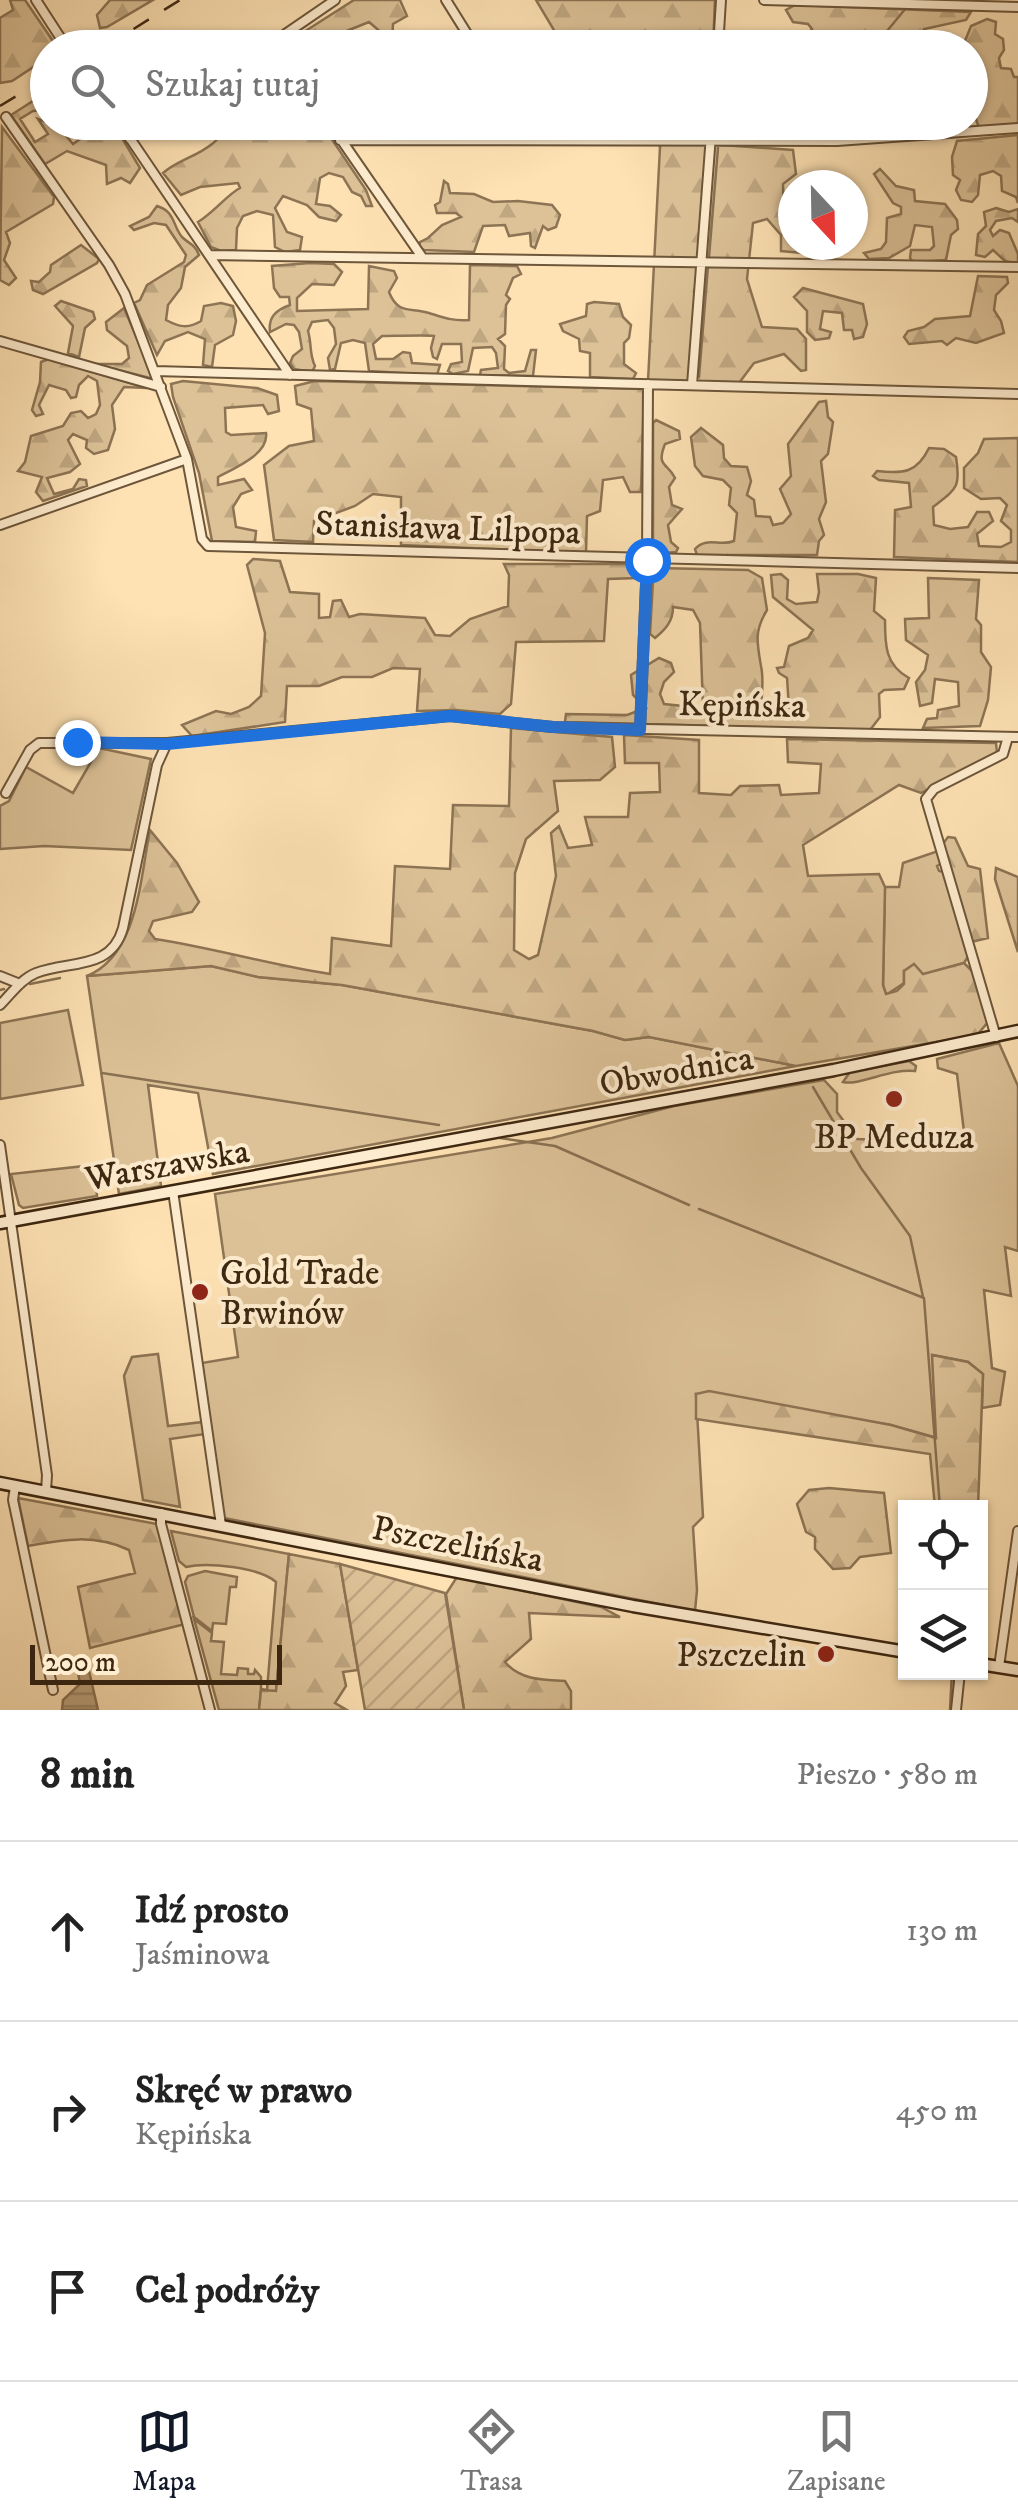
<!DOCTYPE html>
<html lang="pl">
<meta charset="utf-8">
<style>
body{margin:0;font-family:"IM FELL DW Pica",serif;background:#f6f6f6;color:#222}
.controls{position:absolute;right:30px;bottom:30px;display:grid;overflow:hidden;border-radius:0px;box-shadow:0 2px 8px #0004}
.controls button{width:90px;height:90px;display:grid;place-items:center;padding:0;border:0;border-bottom:2px solid #e0e0e0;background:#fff;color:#222;font:50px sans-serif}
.compass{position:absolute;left:778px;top:170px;width:90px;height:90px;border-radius:50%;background:#fff;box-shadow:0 2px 8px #0004;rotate:158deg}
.scale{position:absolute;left:30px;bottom:25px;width:252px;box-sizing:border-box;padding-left:10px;border:5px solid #3d2711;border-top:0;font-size:28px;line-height:35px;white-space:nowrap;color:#3d2711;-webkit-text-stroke:8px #feecce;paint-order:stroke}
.stop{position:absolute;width:30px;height:30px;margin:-22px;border:8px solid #1a73e8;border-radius:50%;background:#fff}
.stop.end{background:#1a73e8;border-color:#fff;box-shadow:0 2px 10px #0008}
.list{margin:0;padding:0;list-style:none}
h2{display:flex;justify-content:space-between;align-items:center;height:130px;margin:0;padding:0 40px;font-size:42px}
h2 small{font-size:32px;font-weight:400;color:#767676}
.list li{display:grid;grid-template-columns:65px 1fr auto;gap:30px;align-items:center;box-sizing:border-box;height:180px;padding:0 40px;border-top:2px solid #e0e0e0}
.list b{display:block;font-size:38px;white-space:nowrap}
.list p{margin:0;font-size:32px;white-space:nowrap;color:#767676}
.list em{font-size:32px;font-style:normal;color:#767676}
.icon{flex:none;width:55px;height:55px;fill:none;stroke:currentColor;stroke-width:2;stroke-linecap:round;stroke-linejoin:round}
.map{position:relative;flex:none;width:1018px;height:1710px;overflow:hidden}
.search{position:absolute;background:#fff;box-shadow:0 2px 8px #0004;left:30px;right:30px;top:30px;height:110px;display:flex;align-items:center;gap:25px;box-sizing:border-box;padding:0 35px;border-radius:55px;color:#767676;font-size:38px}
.sheet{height:670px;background:#fff}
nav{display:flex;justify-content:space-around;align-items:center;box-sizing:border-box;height:140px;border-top:2px solid #e0e0e0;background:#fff;font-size:28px;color:#767676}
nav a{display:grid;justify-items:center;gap:5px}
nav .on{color:#111827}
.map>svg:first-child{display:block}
.grass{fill:#ddc298;stroke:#8d7454;stroke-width:2.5}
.forest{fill:url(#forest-firs);stroke:#8d7454;stroke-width:2.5}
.garden{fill:url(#garden-furrows);stroke:#8d7454;stroke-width:2.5}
.water{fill:url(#water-rules);stroke:#897152;stroke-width:2.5}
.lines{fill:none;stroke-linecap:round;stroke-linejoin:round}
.stream{stroke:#897152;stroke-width:2.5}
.minor-casing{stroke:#6d563a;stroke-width:12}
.secondary-casing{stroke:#3d2711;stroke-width:15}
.minor{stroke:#feecce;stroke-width:8}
.secondary{stroke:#feecce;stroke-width:10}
.rail{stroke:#3d2711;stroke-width:2.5;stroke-dasharray:18 18;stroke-linecap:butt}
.route{stroke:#1a73e8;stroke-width:12}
.poi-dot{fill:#8f2418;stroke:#feecce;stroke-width:4}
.labels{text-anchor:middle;stroke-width:8;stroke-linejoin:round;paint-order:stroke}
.street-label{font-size:35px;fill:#3d2711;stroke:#feecce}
.poi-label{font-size:35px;fill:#3d2711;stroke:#feecce}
</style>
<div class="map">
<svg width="1018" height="1710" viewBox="0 0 1018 1710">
<defs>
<pattern id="forest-firs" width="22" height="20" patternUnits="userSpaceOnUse" patternTransform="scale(2.5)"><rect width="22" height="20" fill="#ddc298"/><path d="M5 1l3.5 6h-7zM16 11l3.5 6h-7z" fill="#bfa782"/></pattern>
<pattern id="garden-furrows" width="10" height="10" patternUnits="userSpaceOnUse" patternTransform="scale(2.5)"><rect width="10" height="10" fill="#ddc298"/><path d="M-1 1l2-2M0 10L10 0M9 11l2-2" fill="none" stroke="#bfa782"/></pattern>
<pattern id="water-rules" width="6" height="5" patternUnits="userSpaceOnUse" patternTransform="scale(2.5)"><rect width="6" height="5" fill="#bca27d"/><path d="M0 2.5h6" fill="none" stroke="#9a8465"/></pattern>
</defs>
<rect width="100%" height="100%" fill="#fee2b4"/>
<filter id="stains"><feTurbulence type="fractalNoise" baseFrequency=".002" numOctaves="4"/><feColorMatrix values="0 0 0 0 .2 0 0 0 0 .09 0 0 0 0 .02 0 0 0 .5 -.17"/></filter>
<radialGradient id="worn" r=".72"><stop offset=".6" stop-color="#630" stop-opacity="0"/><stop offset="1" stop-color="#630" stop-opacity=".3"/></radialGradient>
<path class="grass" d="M99,748l52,11 -20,91 -87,-4 -44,3v-43l9,-5 17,-34 47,26z
M938,851l4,12 -5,3 2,5 5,1 25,83 -5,8 -41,12 -19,-4v12l-18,12 -3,-10 2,-98h14l4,-24z
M211,966l47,11 84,8 251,46 32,9 24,-3 147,29 -583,108 -15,-81 -50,-8 13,101 -42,8 -32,-218z
M68,1010l15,75 -83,14v-76z
M999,1043l19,43v165l-13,-4 6,49 -27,-6 8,78 13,4 -5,33 -18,3 1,-34 -15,-12 -35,-7 4,83 -46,-13 -195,-31 7,123 -10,10 4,63 -2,21 -471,-93 -22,-155 36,-6 -23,-163 337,-56 122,-32 150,-26 13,14v18l20,27 24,1 2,7 9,1 73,-8 -8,-66 -19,-6 -1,-9z
M909,1061l7,5 -1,5c-24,-3 -56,15 -72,11l7,-10z
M94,1165l3,31 -74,12 -4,-3 -8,-31z
M158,1354l10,72 35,-4 2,12 -35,5 10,68 -37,-7 -19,-124 8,-19z
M171,1531l118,23 -13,137 -15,-1 -2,20h-40l-25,-91 18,14 -1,8 13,1 -3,32 16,1 1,-7 10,1v5h6l1,-4 6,7v12l6,1 9,-108c-17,-15 -69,-20 -90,-15l-7,-6z
M205,1571l32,6 -1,10h-6l-4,37 -13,-1 -1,8 -18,-14 -9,-35 3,-6z"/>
<path class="forest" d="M10,0h15l32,47 -9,1 -1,10 -35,23 -12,2v-65l13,-8z
M110,0h43l-46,27 -7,1 -3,-13z
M354,0h46l7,16 -14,8 -1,16 6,7h-19l4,-13 -14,-12 -25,10 6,15h-5l-5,-6 -11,-2 -8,8h-29l4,-10z
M536,0h185l-6,47h-151z
M795,5l176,7 -5,8 -42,9 -9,17 -6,-1 -2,-10 -8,4 -3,8 -92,1 1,-11 7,-8 -4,-5 -15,-2 -7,-12z
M987,19l9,3 -1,12 8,5 1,11 -5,8 2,10 10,1 3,8h4v47l-38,5c-8,-15 -6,-24 3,-37l-2,-10 -10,-1 -1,-33 -5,-7 6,-15z
M47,92v18l-14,1 -13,8 15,23 13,-8 -10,-15 20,7 15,18 30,-21h10l27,45 -10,15 -9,-5 -14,6 -1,-19 -39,-14 -22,13 -34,-49z
M867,122l82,1 -5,7 -76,5z
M236,123h85l45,67 6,16h-6l-5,-10 -9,-4 -9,-15 -14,-4 -9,5 -4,26 14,2 11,9 -5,6 -17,-4 -12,-12 -24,-9 -8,12 12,24 15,5 -2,13 -15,2 -10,-5 -2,-32 -16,-4 -14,5 -6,12 -1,22 -15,1 -10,-4 -13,-25c15,-9 30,-28 42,-34l-2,-5 -38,4 -19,8 -18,-22c15,-13 33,-16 49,-29 9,-7 14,-16 24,-21z
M650,123h60l-1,21 84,6 3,24 -13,10 1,39 9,5v17l13,1 -4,7 -21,-2v-16l-14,-16 -14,4 -6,56 15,48 35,2 9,10v31l-5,1 -17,-17 -30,9 -15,20 -91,-2 12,-234z
M2,127l52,70 -1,7 -47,28 4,11 -6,17 12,18 -7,7 -9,-5z
M1018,135v68l-2,-6 -14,-6 -1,-15 -8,-5 -13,4 -2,20 -6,7 -11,-2 -5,-10 4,-10 -7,-5 -1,-18 5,-16z
M880,169l16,17 18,4 1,11 30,3 12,16 1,9 -7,6 -5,25 -33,2 -3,-4 1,-8h19l4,-4 -2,-19 -17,-2 -5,21 -21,12 -20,1 -5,-6 17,-4 5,-7 1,-24 14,-4v-7l-8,-4 -19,-29z
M444,181l4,3 2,9 24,1 19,8 25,-1 34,4 8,10 -4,12 -8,3 -5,-4 -8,22 -4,-2 -1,-13 -21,3 -4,-11 -22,1 -9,26 -50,-2 -5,-2 1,-6 8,-4 14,-13 19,-8 -5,-4h-19l-2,-8 5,-3z
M157,206c19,6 15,19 25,31 7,7 13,7 17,18l-14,12 -4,21 -13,17 -2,15c13,7 22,9 35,1l3,-15 17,-3 12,3 3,15 -3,14 -18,10 -3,22 -9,-2 2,-26 -17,-7 -23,9 -8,14 -23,-52 6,-3 7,-15 37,-23 2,-7 -20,-30 -12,-2 -20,7 -4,-4 19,-9z
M996,208l13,4 9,-3v13l-6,-4 -16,3 -6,9 3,6 7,-6 9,3 9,21v10l-13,-3 -12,-11 -8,7 -9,-2 2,-21 8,-8 -2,-14z
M81,245l18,14 -2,4 -54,31 -10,-4 -2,-9 8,1 11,-10 1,-7z
M310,263l24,1 8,8 -8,13 -22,-1 -15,14v13l71,-2 1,-43 25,5 3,7 -8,14c9,23 21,15 40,21 16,5 23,8 40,7l1,-55 47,1 4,8 -8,4 -7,17 4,4 -4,6 -1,29 -7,5 7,7 -1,23 5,4 16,-2 6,-21h5l-3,26 -53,-1 1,-5 17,-2 -2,-15 -4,-6 -19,1 -5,23 -15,3 -5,-3 3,-7 11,-2 -1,-18h-19l-5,15 -4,-2 -2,-9 3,-12c-6,-1 -42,0 -52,0l-9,8 3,15h17l10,-7 7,1 2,10 28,2 -3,10 -68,-4 -4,-28 -12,-3 -12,3 -6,26 -5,1 -2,-12 8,-14 -2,-16 -6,-8 -16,2 -4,9c4,13 1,23 7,35l-3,6 -18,-3 -4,-6 3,-7 9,-7 -3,-17 -5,-7 -8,-1 -16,8c-2,-15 6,-22 20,-27l-1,-8h-9l-6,-9 -2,-22z
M978,276l29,1 1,6 -12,12 -2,15 7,11 3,12 -28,10 -20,-5 -9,7 -5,-4 -33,3 -5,-7 4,-6 16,-4 11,-8 35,-3z
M803,288l60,16 4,20 -4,13 -9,2 -2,-9h-8l-2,-17 -19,-2 -3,18 11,3 -2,6 -14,2 -8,-8v-21l-13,-14z
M61,301l32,11 2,7 -10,9 -6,29 -11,-4 5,-27 -18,-20z
M594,302l25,2 4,13 8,8 -2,13 -5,5v21l12,9 -3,6 -43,-2v-24l-10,-2 -1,-12 -16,-8 -3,-7 26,-8 1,-12z
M124,308l30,71 -60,-15h28l7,-6 -2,-12 -20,-16 -1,-8z
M49,359l98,29 -23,-1 -12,18 3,24 -7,21 -14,4 -8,-6 1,-8 -14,-6 -5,6 12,24 -10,8 -23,6 7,16 19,-5 6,-10 7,1 1,6 -44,15 -7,-9 6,-15 -24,-6 7,-9 6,-26 32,-10 8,-13 10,-2 7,7 8,-4 4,-9 -3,-24 -9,-5 -9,9 -3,12 -5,1 -5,-8 -17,-5 -10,20 4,9 -7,2 -4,-6 8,-28 1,-20z
M183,381l74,7 20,7 2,16 -11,3 -5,-9 -38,3 1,24 5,3 35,-2c3,21 -31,35 -48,44v8l26,-6 8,11 -11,4 -8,13 3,20 20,4 -1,11 -43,-1 -13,-68 -26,-76 -2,-13z
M315,381l329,8 -3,103h-11l-7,-15 -20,3 -3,31 -13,5 -1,37 -185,-8v-48l-28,-3 -18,12 -41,15 -1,21 -39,-2 -10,-75 25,-19 25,-5 -3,-32 -14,-5 -2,-18z
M826,401l2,16 5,5 -5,32 -7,7 5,41 -7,17 5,16 -5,6 -2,14h-120l-2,-6c12,-13 25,-2 39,-8l3,-28 -8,-8 2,-17 -8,-8 -20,-4 -8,-10 -4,-29 10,-9 22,17 1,13 7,8 16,1 4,14 -4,14 7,5 2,16 14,1 3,8 10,-2 8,-9 -11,-25 11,-13 -3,-32 31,-42z
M656,420l23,11 1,8 -15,5c-9,23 2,18 10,34l-6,9 3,18 10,4 -14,16 3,17 7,6 -2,4 -23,2v-131z
M1018,438v124l-124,-5 1,-47 16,-3 -2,-24 -30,-3 -6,-4 4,-5c26,3 40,2 52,-23l15,1 12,8c5,31 0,32 -23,50l1,18 16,4 18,-2 9,-15h12l4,9 -16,13 2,12 22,1 10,-5v-12l-10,-9 6,-16 -7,-7 -19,1 -17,-11v-20l14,-15 6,-14z
M253,559l27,2 10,31 29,2v24l11,-1 3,-16 8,-1 8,17 11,-3 65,4 10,17 15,1 20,-17 38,-13 1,-31 -5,-11h130l3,14 -29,1 -4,62 -88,1 -5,62 -11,10 -44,-4 -39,1 3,-42 -27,-1 -21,9h-30l-23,9h-32l-2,36 -93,14 -10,-11 34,-14 15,3 18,-7 12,-11 4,-63 -18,-68z
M657,568l91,2 14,8 5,32c-13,21 -10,33 -6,56 3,13 1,28 0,42l12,6 16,-6 -2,-30 -8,-5 -2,-5 7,-1 5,-21 19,-8 5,-8 -40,-33 -2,-22 10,-1 7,6 -1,19 9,5 21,-2 2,-10 -2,-18h41l18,4 -2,33 11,9c0,25 0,45 24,58l-5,11 -20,1 -5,4 1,23 -10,13 -305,-8 1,-8 61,1 19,-7 -13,-13 -2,-20 28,-17 12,5 3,9 -10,10 -4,12 4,10 19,2 7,6 13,-4 -3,-85 -7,-13 -20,-3c0,14 -7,22 -18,31l-5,-4 3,-53z
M928,578l51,2 -3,39 5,6v27l10,15 -3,33 -8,26 -57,2 4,-9 10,-1 1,-8 21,-4 -1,-24 -23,-3 -3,24 -12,3 -4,-24 9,-12 3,-15 -22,-15 -1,-21 24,-1z
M511,728l101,9 3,30 -15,13 -46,1 4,30 -32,28 -11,34 -1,77 15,9 9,-4 18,-79 -5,-43 8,-7 9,22 24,-3 -7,-28h43l2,-24 30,-1 -1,-29h-34l-1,-28 75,5v53l32,2 9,-9 39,-1 2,10 38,-2 2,-29 -33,-2 -1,-23 209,4 1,10 -76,40 -22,-8 -96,60 5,31 71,-2 6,13 -2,98 3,9 11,-3 7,-7v-13l10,-7 9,10 41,-11 10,10 14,49 -11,13 -181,31 -147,-29 -24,3 -32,-9 -251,-46 -84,-8 -47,-11 -124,10c51,-21 53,-97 63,-146l27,33 22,39 -7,10 -39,9 -4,10 6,8c59,9 116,26 175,35l2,-36 59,8 4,-80 55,3 3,-64 56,1z
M948,837l7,1 13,28 12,3 8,69 -17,4 -29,-97z
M996,868l22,9v75l-23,-73z
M932,1355l36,7 15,12 -5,133h-43l-5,-53 -234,-35v-25l13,-3 182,34 45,13z
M829,1488l55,5 7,60 -31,4 -10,11 -17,1 -18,-20v-12l-9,-5 -9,-28 12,-14z
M18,1498l139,26 28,100 -95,24 -12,-61 57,-14 -6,-23c-34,-16 -65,-11 -101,-4z
M289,1554l51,10 18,106 -15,2 3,14 -11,17 12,7h-88l2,-20 15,1z
M457,1577l144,30 19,10 -91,-4 2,26 -26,23c15,18 38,18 60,19l6,10v19h-107l-18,-116z"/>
<path class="garden" d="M340,1564l105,29 19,117h-99z"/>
<path class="water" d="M86,1658l12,52h-36l1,-10 17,-16 -4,-23z"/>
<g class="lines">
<path class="stream" d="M713,48l2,-48
M873,48l33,-40
M706,134l1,-12
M720,135l2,-7 10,-6
M709,257l9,-109
M699,377l9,-111
M30,984l30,-6
M0,990l4,-1
M102,1073l337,52
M813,1087l48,81 49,68 13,61
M500,1138l55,8 134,59
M699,1209l225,89 16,210
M950,1710l2,-38"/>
<defs>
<path id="minor" d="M36,0l31,48
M446,0l30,48
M764,0l254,7
M265,48l70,-48
M718,48l3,-48
M6,117l103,148 16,29 62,165 15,80 6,7 810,22
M119,122l171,253
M329,122l93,135
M527,122l8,17
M130,139l25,-17
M340,140l497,1 181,-13
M210,255l808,12
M0,341l161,46
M155,371l863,23
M692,385l20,-263
M0,525l187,-66
M640,730l7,-170 1,-176
M6,793l24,-43 9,-7h128
M0,976l20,8
M0,1005c11,-11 21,-26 36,-32 33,-13 75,-2 87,-45l34,-163 10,-22 283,-27 103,11 465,10
M996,1037l-70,-238 8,-10 69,-35 5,-17
M0,1145l47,330 -1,16
M173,1191l48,334
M15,1486l-2,14 40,190
M161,1513v11l49,186
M999,1667l19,-136
M956,1710l4,-38"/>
<path id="secondary" d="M0,1223l834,-153 184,-39
M0,1483l633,123 273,46
M980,1664l38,6"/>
</defs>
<use href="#minor" class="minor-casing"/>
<use href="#secondary" class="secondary-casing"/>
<use href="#minor" class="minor"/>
<use href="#secondary" class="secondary"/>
<path class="rail" d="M103,48l77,-48
M0,106l48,-29"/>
</g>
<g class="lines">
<path class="route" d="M77,742l90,2 283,-28 103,11 87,3 7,-170"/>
</g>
<g class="poi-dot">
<circle cx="894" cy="1099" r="10"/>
<circle cx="200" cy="1292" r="10"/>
<circle cx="826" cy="1654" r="10"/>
</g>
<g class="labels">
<g class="street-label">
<text transform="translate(448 527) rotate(2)" y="12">Stanisława Lilpopa</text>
<text transform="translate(742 704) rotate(1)" y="12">Kępińska</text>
<text transform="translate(676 1070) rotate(-10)" y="12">Obwodnica</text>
<text transform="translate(167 1164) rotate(-10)" y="12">Warszawska</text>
<text transform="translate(458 1543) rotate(11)" y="12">Pszczelińska</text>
</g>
<g class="poi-label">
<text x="894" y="1148">BP Meduza</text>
<text x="220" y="1284" text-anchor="start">Gold Trade<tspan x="220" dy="40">Brwinów</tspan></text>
<text x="806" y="1666" text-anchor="end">Pszczelin</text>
</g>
</g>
<rect width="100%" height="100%" filter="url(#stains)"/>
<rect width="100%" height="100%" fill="url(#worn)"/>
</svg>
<div class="controls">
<button><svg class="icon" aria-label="locate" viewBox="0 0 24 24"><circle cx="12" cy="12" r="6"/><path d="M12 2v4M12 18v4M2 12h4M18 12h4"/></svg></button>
<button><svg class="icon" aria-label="layers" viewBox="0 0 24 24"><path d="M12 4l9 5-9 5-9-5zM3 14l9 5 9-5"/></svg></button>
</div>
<svg class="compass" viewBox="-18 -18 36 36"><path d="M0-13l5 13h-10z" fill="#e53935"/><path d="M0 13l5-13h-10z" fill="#767676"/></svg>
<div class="scale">200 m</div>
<div class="stop" style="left:647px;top:560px"></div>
<div class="stop end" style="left:77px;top:742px"></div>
<div class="search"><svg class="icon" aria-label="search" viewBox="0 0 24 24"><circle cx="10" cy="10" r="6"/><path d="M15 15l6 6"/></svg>Szukaj tutaj</div>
</div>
<section class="sheet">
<h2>8 min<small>Pieszo · 580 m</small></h2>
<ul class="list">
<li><svg class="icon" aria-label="ahead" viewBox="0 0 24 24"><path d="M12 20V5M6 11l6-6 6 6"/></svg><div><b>Idź prosto</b><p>Jaśminowa</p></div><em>130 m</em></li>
<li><svg class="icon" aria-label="right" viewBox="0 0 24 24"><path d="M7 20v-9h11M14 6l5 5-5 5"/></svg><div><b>Skręć w prawo</b><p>Kępińska</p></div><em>450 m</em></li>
<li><svg class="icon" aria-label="arrive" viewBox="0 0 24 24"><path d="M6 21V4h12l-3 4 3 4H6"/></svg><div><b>Cel podróży</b></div></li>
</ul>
</section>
<nav>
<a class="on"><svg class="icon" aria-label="map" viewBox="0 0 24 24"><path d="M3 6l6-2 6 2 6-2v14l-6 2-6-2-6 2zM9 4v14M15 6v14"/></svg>Mapa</a>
<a><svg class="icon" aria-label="directions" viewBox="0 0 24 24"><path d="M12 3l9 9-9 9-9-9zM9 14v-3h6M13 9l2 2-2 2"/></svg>Trasa</a>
<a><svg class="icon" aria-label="saved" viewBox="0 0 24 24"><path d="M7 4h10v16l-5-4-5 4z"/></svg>Zapisane</a>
</nav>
